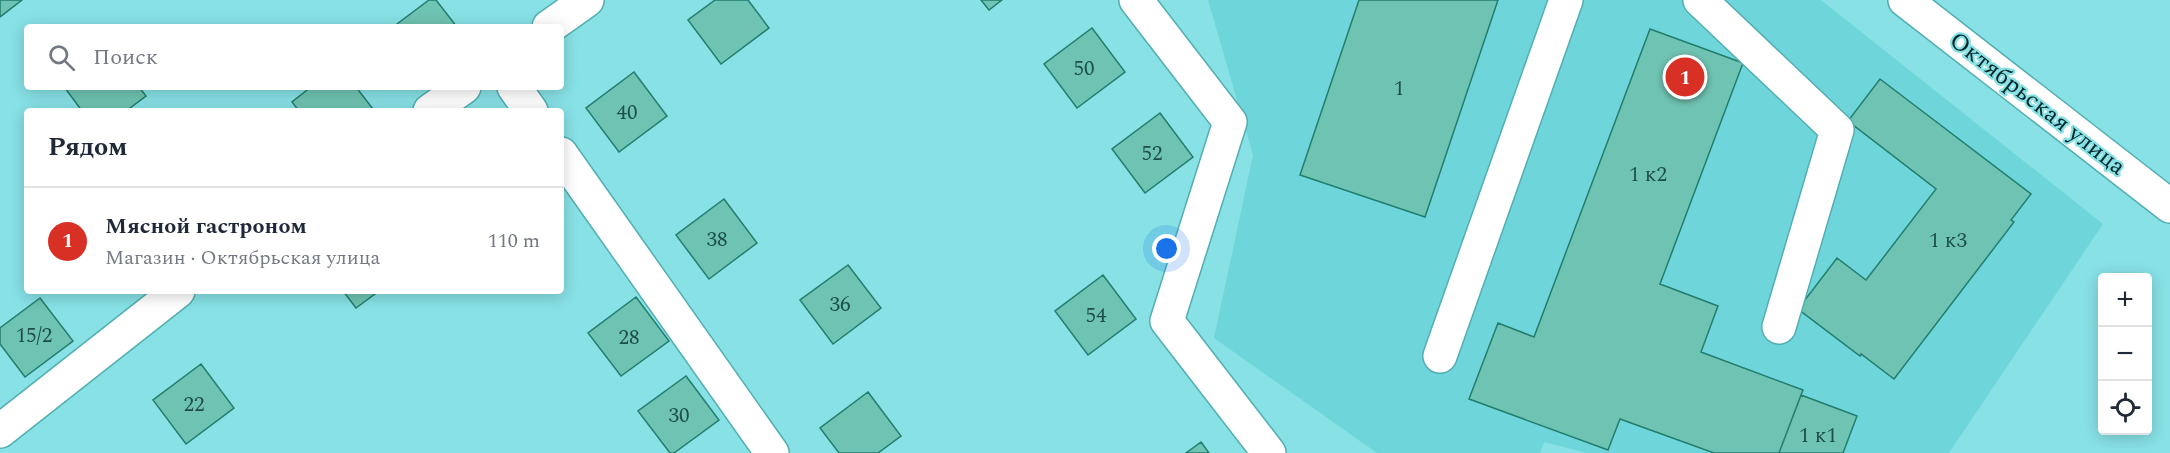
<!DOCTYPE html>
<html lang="ru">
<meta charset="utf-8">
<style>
body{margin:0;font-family:Spectral,serif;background:#f6f6f7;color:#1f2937}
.controls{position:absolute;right:18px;bottom:18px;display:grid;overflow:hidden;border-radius:6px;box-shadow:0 3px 15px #0003}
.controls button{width:54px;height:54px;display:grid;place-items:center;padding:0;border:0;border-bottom:2px solid #e0e1e3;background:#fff;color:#1f2937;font:30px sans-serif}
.you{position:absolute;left:1167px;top:249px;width:21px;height:21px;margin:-15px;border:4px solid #fff;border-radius:50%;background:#1a73e8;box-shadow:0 0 0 9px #1a73e833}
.badge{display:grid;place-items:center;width:39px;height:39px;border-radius:50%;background:#d93025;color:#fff;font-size:20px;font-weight:700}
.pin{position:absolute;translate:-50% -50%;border:3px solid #fff;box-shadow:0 2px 6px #0006}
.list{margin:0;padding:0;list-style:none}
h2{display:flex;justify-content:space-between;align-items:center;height:78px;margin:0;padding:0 24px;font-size:26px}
h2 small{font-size:20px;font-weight:400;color:#747a83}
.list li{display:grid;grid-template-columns:39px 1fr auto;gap:18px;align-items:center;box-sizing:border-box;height:108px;padding:0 24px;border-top:2px solid #e0e1e3}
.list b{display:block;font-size:22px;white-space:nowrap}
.list p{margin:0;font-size:20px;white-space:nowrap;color:#747a83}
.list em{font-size:20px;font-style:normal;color:#747a83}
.icon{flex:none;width:33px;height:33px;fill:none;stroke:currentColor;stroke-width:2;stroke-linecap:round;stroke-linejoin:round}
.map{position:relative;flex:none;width:2170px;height:453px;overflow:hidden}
.search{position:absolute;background:#fff;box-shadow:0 3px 15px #0003;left:24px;top:24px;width:540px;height:66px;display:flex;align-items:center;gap:15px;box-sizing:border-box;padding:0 21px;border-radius:6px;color:#747a83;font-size:22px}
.panel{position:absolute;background:#fff;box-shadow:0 3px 15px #0003;left:24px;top:108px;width:540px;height:186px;border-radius:6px}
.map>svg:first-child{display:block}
.built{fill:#6ed6db}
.building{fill:#6fc3b2;stroke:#227e6e;stroke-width:1.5}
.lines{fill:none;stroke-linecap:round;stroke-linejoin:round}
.minor-casing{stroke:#52aeb2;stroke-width:36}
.minor{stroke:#fff;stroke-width:33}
.labels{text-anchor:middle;stroke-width:4.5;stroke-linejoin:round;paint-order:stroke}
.number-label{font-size:21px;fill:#1c4e4a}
.street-label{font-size:24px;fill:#002728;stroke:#87e1e5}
</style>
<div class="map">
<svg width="2170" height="453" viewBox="0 0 2170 453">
<rect width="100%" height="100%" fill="#87e1e5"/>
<path class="built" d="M1208,0h613l282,224 -154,229h-362l-43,-11 -4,11h-163l-163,-115 39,-183z"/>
<path class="building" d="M0,0h22l-22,17z
M429,0h7l21,27h-64z
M715,0h33l21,28 -48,36 -33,-44z
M981,0h21l-13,10z
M1359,0h139l-73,217 -125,-42z
M1092,28l33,44 -48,36 -33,-44z
M1650,29l93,34 -83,221 58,22 -17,46 102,38 -24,63h-65l-94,-34 -12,31 -139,-51 29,-76 36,14z
M634,72l33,44 -48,36 -33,-44z
M1880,79l151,115 -20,26 3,2 -120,157 -33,-25 -1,2 -62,-47 39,-51 29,22 70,-91 -88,-68z
M67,87h72l7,9 -20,15h-44l-17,-23z
M311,87h45l17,22 -74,2 -7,-9z
M1160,113l33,44 -48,36 -33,-44z
M724,199l33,44 -48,36 -33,-44z
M848,265l33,43 -48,36 -33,-44z
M1103,275l33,44 -48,36 -33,-44z
M343,291h36l-23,17z
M636,297l33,44 -48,35 -33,-43z
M40,298l33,43 -48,36 -25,-33v-16z
M201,364l33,44 -48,36 -33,-44z
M686,376l33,44 -45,33h-4l-32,-42z
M868,392l33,44 -23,17h-39l-19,-25z
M1801,395l56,21 -14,37h-64z
M1201,442l8,11h-23z"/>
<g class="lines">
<defs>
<path id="minor" d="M1136,0l94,122 -63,199 102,132
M1700,0l137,130 -58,197
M1905,0l265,206
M549,27l38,-27
M514,87l17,24
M430,111l34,-24
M561,154l211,299
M1440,356l126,-356
M0,431l178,-140"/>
</defs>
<use href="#minor" class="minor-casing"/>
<use href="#minor" class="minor"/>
</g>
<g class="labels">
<g class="number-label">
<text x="1084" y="75">50</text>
<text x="1399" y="95">1</text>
<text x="627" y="119">40</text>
<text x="1152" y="160">52</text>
<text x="1648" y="181">1 к2</text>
<text x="717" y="246">38</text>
<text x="1948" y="247">1 к3</text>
<text x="840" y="311">36</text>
<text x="1096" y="322">54</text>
<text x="34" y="342">15/2</text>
<text x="629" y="344">28</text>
<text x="194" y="411">22</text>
<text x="679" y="422">30</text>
<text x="1818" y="442">1 к1</text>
</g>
<g class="street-label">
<text transform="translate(2038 103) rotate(38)" y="8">Октябрьская улица</text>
</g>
</g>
</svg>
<div class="controls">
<button>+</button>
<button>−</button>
<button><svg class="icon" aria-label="locate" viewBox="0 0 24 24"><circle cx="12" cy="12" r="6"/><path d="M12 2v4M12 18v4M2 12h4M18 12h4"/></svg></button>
</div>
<div class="you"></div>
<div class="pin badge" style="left:1685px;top:77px">1</div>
<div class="search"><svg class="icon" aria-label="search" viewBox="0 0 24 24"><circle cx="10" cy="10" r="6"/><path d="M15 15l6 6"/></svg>Поиск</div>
<section class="panel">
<h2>Рядом<small></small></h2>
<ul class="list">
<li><span class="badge">1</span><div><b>Мясной гастроном</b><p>Магазин · Октябрьская улица</p></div><em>110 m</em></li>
</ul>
</section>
</div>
